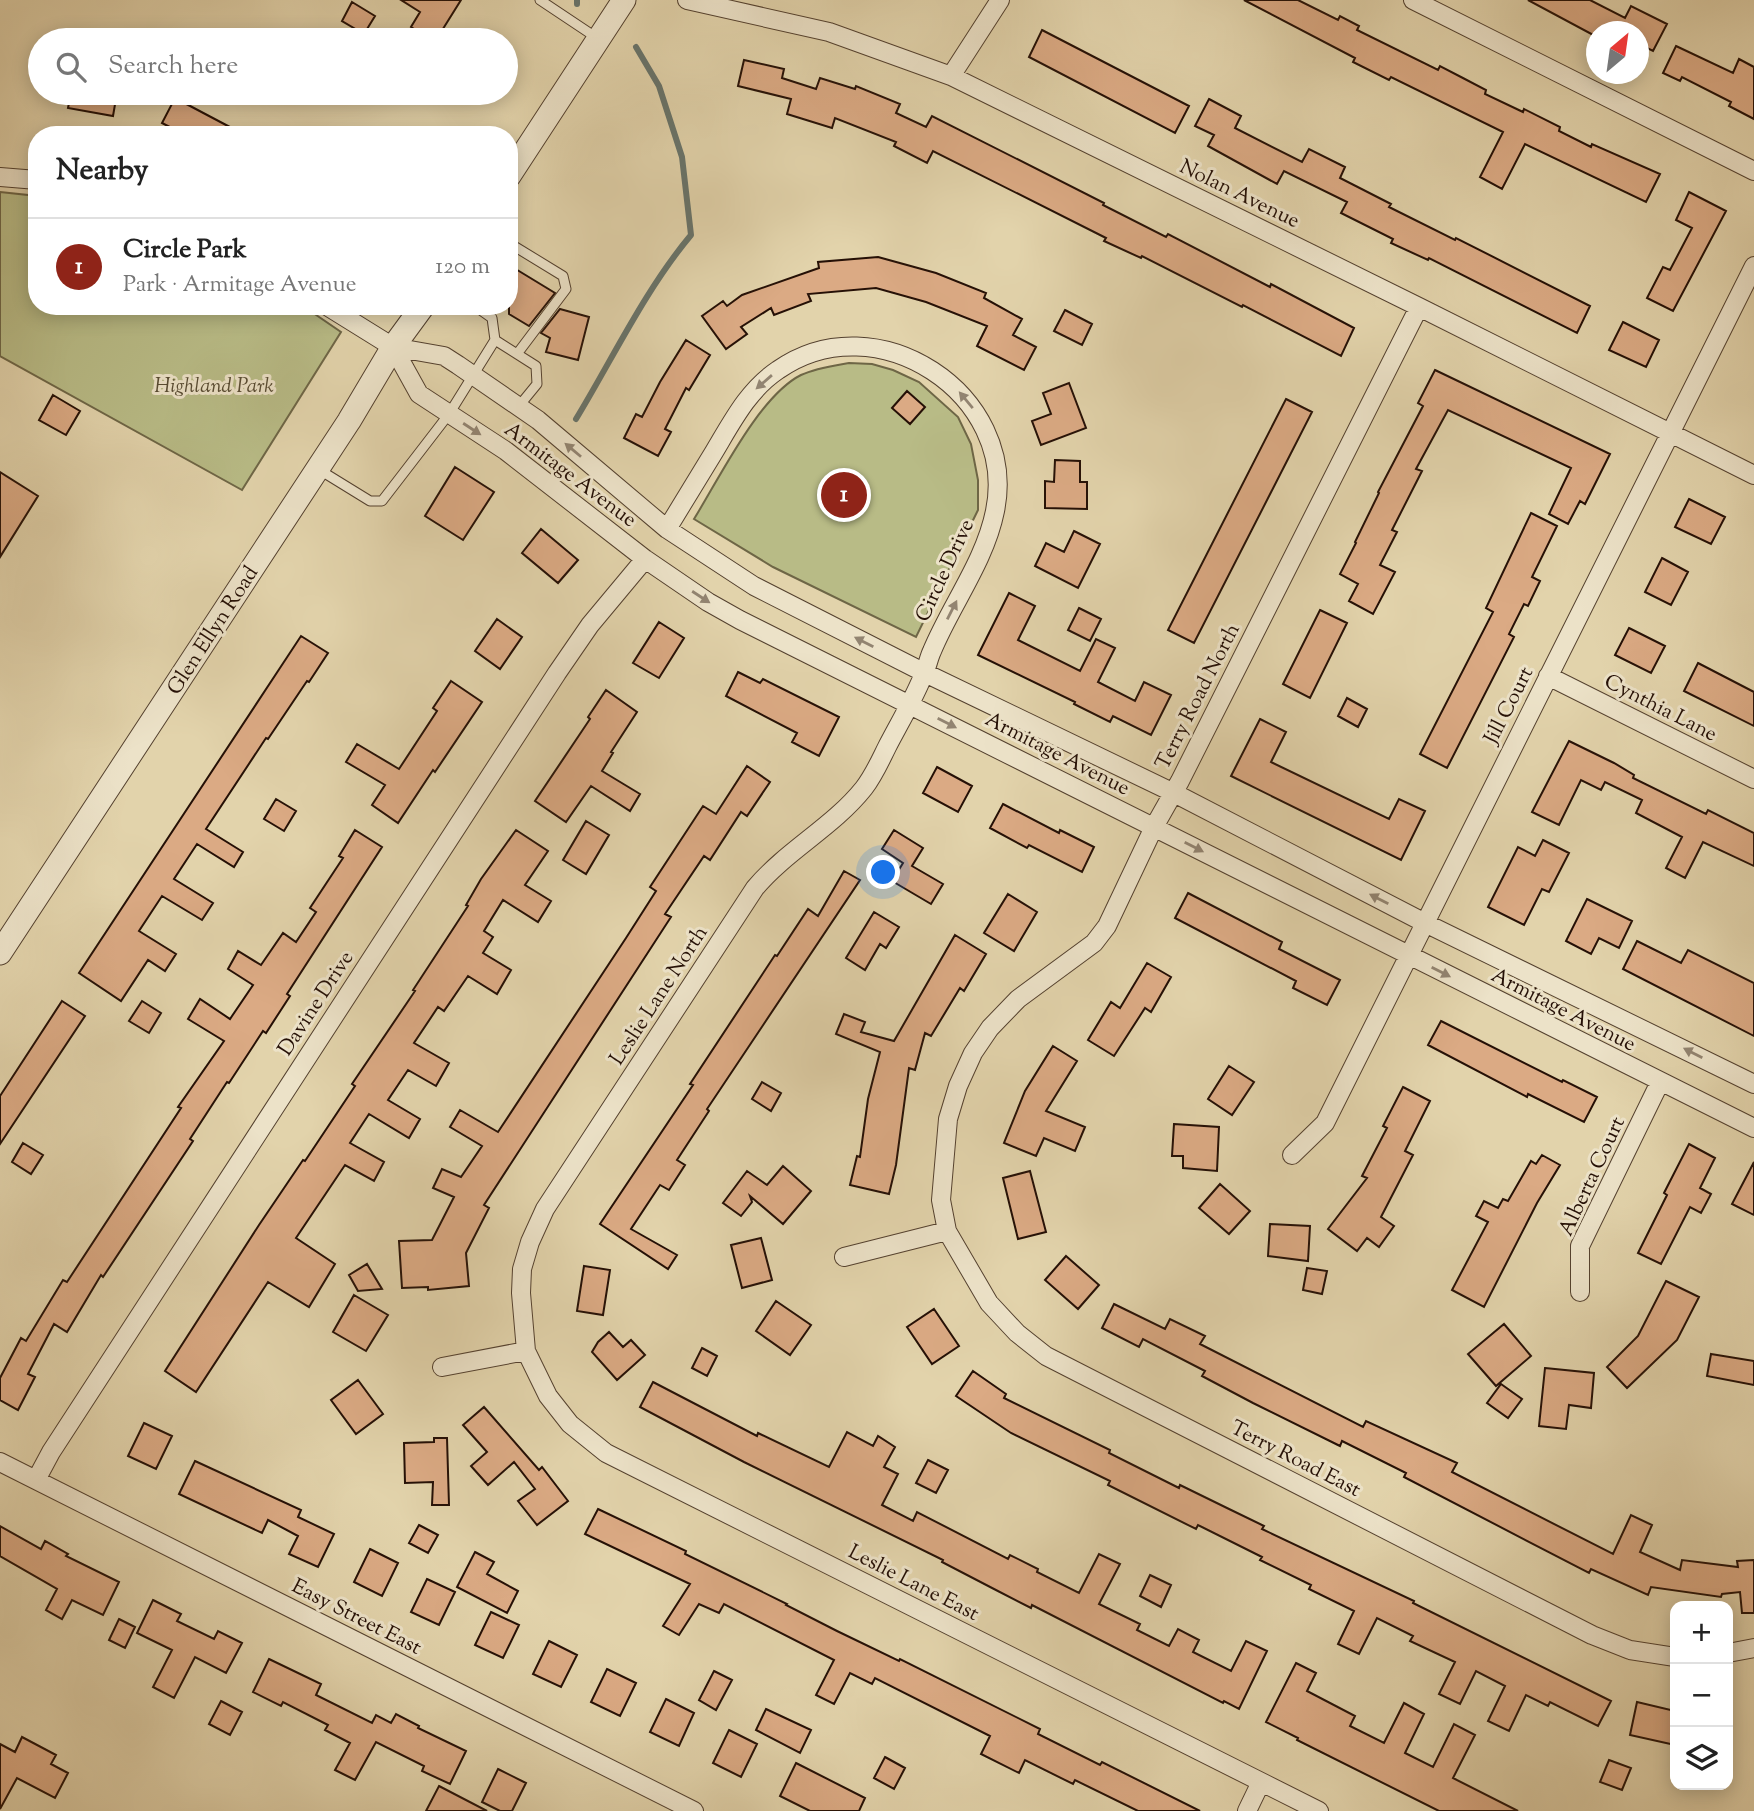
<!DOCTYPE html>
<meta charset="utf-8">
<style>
body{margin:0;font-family:"Sorts Mill Goudy",serif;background:#f6f6f6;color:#222}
.controls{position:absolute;right:21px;bottom:21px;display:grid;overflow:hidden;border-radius:14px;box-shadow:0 4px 18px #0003}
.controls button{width:63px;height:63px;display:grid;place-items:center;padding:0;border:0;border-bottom:2px solid #e0e0e0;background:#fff;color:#222;font:35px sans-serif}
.compass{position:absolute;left:1586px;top:21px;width:63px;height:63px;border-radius:50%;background:#fff;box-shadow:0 4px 18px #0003;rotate:29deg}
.you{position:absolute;left:884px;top:873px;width:24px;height:24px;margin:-18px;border:5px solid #fff;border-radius:50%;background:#1a73e8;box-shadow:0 0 0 10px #1a73e833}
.badge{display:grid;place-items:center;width:46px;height:46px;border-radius:50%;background:#8f2418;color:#fff;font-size:23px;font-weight:700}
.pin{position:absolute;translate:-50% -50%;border:4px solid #fff;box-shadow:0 2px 7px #0006}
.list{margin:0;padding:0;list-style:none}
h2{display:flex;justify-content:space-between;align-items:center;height:91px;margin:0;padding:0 28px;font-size:30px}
h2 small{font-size:23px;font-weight:400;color:#767676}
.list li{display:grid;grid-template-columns:46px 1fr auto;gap:21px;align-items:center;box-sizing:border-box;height:98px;padding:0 28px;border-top:2px solid #e0e0e0}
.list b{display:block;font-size:26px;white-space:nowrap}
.list p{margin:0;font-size:23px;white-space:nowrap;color:#767676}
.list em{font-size:23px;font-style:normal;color:#767676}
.icon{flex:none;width:38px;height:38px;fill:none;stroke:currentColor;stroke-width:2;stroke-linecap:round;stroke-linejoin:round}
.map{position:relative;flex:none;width:1754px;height:1811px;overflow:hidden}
.search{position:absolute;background:#fff;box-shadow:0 4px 18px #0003;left:28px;top:28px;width:490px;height:77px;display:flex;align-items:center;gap:18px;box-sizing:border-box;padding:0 24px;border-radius:38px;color:#767676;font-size:26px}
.panel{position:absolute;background:#fff;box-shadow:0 4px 18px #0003;left:28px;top:126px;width:490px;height:189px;border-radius:28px}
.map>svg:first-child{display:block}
.green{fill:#b8bb86;stroke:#6e6646;stroke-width:2}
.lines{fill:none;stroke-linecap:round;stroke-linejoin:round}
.stream{stroke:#68746b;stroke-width:6}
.building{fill:#dbaa84;stroke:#251006;stroke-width:2}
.service-casing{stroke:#54412f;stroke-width:11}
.minor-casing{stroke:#54412f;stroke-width:20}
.tertiary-casing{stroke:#54412f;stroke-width:25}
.service{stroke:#ece2c8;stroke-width:9}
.minor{stroke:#ece2c8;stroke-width:18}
.tertiary{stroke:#ece2c8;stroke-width:23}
.oneway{fill:#928471}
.labels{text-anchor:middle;stroke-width:6;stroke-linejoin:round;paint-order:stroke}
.street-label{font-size:21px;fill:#251006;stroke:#ece2c8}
.park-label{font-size:21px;font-style:italic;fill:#584c33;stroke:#ece2c8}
</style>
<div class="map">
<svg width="1754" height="1811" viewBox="0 0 1754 1811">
<rect width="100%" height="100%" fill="#e2d3ab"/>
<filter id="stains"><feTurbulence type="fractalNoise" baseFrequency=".00286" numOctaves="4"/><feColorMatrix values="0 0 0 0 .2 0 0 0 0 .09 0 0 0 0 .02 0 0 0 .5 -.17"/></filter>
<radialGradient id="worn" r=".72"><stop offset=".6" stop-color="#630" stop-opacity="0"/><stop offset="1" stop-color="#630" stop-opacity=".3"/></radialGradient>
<path class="green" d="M0,192l37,4v110h266l38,26 -99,158 -242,-134z
M849,363l23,1 21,6 26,12 39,35 13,27 7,36v30l-62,127 -143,-70 -79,-48c25,-40 65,-123 107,-144 15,-7 31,-9 48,-12z"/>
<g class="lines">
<path class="stream" d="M577,0v4
M576,419c37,-61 69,-129 115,-184l-9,-78 -23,-71 -23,-39"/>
</g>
<path class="building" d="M401,0h60l-25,40h-4l-21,-13 9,-15z
M1244,0h54l40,20 2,-4 19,10 -2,4 81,40 2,-4 21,11 25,13 -1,4 38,18 1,-3 36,18 -1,4 32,16 1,-3 68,30 -14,28 -121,-58 -23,45 -22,-12 23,-45 -112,-55 -2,3 -36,-18 2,-4z
M1528,0h62l35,18 6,-12 36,18 -14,27 -14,-7v-12h-42v5z
M352,2l23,14 -11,18 -22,-13z
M1042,30l147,76 -14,27 -146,-76z
M1676,46l57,27 6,-14 15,8v52l-25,-13 2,-4 -49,-25 -2,4 -17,-8z
M744,60l40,9 -2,9 34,11 4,-11 35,11 1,-3 44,18 -4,9 30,14 6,-11 172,87 -1,2 63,32 2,-3 102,53 1,-3 83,44 -13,28 -98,-51 -1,2 -100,-51 -1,2 -37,-17 2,-3 -173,-87 -6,12 -33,-17 2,-4 -61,-24 -3,10 -45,-14 4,-15 -53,-13z
M71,93h46l-4,23 -45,-8z
M175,98l70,37h-60l-23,-12z
M1209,99l32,17 -6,12 67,34 7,-13 36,18 -5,11 51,26 -2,3 66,33 1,-2 134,68 -13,27 -148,-75 -1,2 -37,-17 2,-4 -52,-26 6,-11 -63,-31 -7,13 -69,-38 6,-11 -19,-9z
M1689,192l37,19 -53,100 -26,-13 16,-31 7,3 22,-42 -16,-8z
M878,257l58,16 50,20 -2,5 38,21 -9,16 23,12 -12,23 -47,-24 10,-20 -61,-24 -50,-14 -68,6 3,7 -37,14 -3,-7 -30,19 6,7 -21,15 -24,-33 21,-15 4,5 15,-11 77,-27 -1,-6z
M514,268l41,25 -26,33 -20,-12v-37z
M560,309l29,8 -11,43 -32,-8 4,-14 -9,-5z
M1065,310l27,14 -10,21 -28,-14z
M1623,322l36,18 -13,27 -37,-17z
M686,340l24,15 -21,35 -3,-2 -21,41 6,3 -13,24 -34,-18 12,-24 6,3 18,-35z
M1435,370l175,84 -25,50 -5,-3 -12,23 -19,-10 22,-46 -123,-58 -32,59 6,2 -30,59 5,2 -17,33 15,7 -22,42 -24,-13 9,-17 -18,-10 16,-31 -1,-1 24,-49 -1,-1 45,-86 -5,-3z
M1069,383l17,45 -45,17 -9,-24 19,-7 -8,-21z
M907,391l18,16 -15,17 -18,-16z
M53,395l27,16 -14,24 -27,-15z
M1286,399l26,13 -118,231 -26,-13z
M1055,460l25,1v21h7v27l-42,-1v-27l9,1z
M455,467l39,25 -31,48 -38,-24z
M0,472l38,24 -38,61z
M1689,499l36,18 -14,27 -36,-17z
M1531,513l26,13 -25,51 8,4 -12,25 -4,-2 -15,30 5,3 -67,131 -27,-14 73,-142 -7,-4z
M541,529l37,31 -20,23 -36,-30z
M1074,531l26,13 -22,44 -43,-22 11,-23 18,9z
M1662,558l26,14 -17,33 -26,-13z
M1009,593l26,13 -17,34 62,31 16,-32 19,9 -17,34 37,19 9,-19 27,13 -20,40 -38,-19 -3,6 -36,-18 1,-2 -97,-47z
M1079,608l22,11 -11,22 -22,-11z
M1320,610l27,13 -37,75 -27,-14z
M497,619l25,18 -22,32 -25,-18z
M659,622l25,16 -25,40 -26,-15z
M1629,628l36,18 -14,27 -36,-18z
M301,636l27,17 -19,29 -2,-1 -39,58 -2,-1 -60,91 37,23 -9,15 -37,-23 -23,35 39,24 -11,17 -40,-24 -23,35 37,23 -11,17 -17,-11 -27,41 -42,-28z
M1698,663l56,29v34l-70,-35z
M738,672l22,11 3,-4 76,38 -20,39 -27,-14 5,-9 -71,-37z
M451,681l31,21 -47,70 -2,-2 -35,53 -26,-18 13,-20 -39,-23 11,-18 42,25 38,-58 -4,-3z
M606,690l31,22 -26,40 2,1 -11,18 38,23 -10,17 -39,-25 -25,36 -31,-21 55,-82 -2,-2z
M1347,698l20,11 -9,18 -20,-11z
M1260,719l26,13 -15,30 118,57 10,-20 26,12 -24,49 -170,-84z
M1569,741l45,22 20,12 -1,3 73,36 2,-4 46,23v33l-51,-24 -18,36 -19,-10 16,-31 -46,-24 6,-13 -37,-18 -4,8 -20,-10 -22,45 -27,-13z
M747,766l23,16 -23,34 -6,-4 -31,48 -6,-4 -39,58 6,3 -187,288 5,3 -23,45 3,33 -41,4v-3l-26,1 -3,-47 33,-1 22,-43 -21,-9 9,-19 19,8 21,-31 -32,-19 10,-17 38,22 128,-194 30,-47 -6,-4 53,-81 13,8z
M937,767l35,19 -14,26 -35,-19z
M276,799l20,12 -12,20 -20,-12z
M1003,804l56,29 1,-3 34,17 -12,25 -53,-27 -2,3 -37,-20z
M586,821l23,14 -23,39 -23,-14z
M355,830l27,17 -95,147 3,2 -24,37 -3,-2 -34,52 -2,-1 -37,57 3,2 -90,136 -2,-2 -34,57 -13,-8 -26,50 7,3 -17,33 -18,-10v-22l21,-40 5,3 37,-61 4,2 114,-174 -3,-1 46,-66 -36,-22 12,-20 30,20 23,-34 -25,-16 10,-18 23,14 22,-32 13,9 20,-30 -6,-4 33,-50 -4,-2z
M516,830l32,21 -23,34 26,16 -13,21 -35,-22 -19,31 9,6 -10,16 28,17 -14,24 -29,-18 -24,35 -6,-4 -24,36 35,20 -13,23 -28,-16 -20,30 32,19 -11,19 -40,-24 -19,29 34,19 -10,19 -29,-16 -49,73 39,26 -26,43 -41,-25 -72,110 -31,-21 94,-146 44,-65 2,1 50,-75 -3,-2 63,-93 -2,-1 55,-84 -2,-1 15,-26z
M894,830l29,18 -11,18 31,18 -12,20 -39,-23 11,-18 -21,-14z
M1543,840l26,13 -20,39 -7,-3 -18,36 -36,-18 30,-60 17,9z
M844,871l16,9 -153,229 2,2 -32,49 8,5 -16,25 -9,-5 -29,44 46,26 -9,14 -68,-45 93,-139 -3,-1 85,-129 2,1 31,-47 10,7z
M1188,893l94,49 -3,7 61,31 -13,25 -34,-17 3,-7 -121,-63z
M1008,894l29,18 -23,39 -30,-18z
M1587,899l45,22 -13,27 -20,-10 -8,16 -25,-13z
M874,912l25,15 -13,21 -6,-4 -15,26 -19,-12z
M955,935l31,19 -22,37 -4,-3 -29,48 -6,-3 -10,37 -6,-2 -13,97 -7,29 -39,-9 7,-29 3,1 8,-58 12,-47 -44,-18 8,-20 21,8 -4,10 33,9z
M1637,941l44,22 7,-13 66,33v53l-131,-67z
M1147,963l24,14 -20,35 -6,-4 -31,48 -26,-16 23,-38 9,6z
M62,1001l23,15 -85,128v-48z
M142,1001l19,12 -12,20 -20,-12z
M1441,1021l121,61 1,-2 34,17 -13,25 -56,-28 -1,3 -99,-52z
M1053,1046l24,15 -31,50 39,16 -10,24 -31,-13 -8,18 -32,-13 21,-52z
M1229,1066l25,16 -22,33 -24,-16z
M762,1082l19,11 -10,18 -19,-12z
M1403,1087l27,14 -25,50 8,4 -32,62 13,9 -15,21 -12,-9 -10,13 -29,-22 39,-51 -5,-2 25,-48 -4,-2z
M1174,1124l45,3 -2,44 -34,-3v-12h-11z
M23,1143l20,12 -12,19 -19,-12z
M1689,1144l26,14 -15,30 11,6 -10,19 -11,-6 -29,57 -23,-11 29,-58 -3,-2z
M1542,1155l18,10 -23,38 -53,104 -32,-17 36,-68 -12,-6 8,-15 14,7 5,-9 5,2 23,-40 5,3z
M1754,1162v53l-22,-11z
M783,1166l28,25 -28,33 -33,-28 2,6 -11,14 -18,-13 24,-32 20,14z
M1030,1171l16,61 -28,7 -15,-61z
M1220,1184l30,27 -21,23 -30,-26z
M1270,1224l40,2 -2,35 -40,-5z
M761,1238l11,42 -30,8 -11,-43z
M1066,1256l33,29 -21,24 -33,-29z
M367,1264l15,25 -24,2 -9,-16z
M584,1266l26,4 -7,45 -26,-4z
M1307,1268l20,3 -5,23 -19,-4z
M1666,1281l33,16 -22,43 -50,48 -20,-21 31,-31z
M354,1295l34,20 -22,36 -33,-19z
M776,1301l35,24 -21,30 -34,-24z
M1114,1304l51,25 5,-10 35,17 -5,8 163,83 3,-6 91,42 -5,9 161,82 18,-39 21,10 -12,27 40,18 2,-10 56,7 -1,-6 17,-1v53h-12l-2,-21 -18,2 -1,3 -70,-10 -3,8 -57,-26 -2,4 -185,-96 2,-4 -64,-32 -2,5 -87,-43 -51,-27 3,-5 -62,-32 -4,8 -37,-19z
M934,1309l25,37 -27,18 -25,-37z
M1504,1324l27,32 -35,30 -28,-32z
M609,1332l14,15 8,-7 14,15 -28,25 -25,-28 6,-10z
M702,1348l15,8 -10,20 -15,-8z
M1711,1354l43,7v24l-47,-9z
M1545,1368l49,5 -3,35 -22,-3 -3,24 -27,-3z
M973,1371l33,23 -2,4 106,52 -1,3 70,35 1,-3 47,23 37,18 -2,3 152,72 -1,2 198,98 -13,25 -48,-24 -2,4 -22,-11 -17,36 -21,-10 17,-35 -29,-15 -16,33 -21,-10 16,-32 -45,-21 3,-5 -36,-18 -18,36 -21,-10 16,-33 -45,-22 2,-4 -51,-25 2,-3 -64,-32 -2,4 -88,-44 2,-4 -99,-48 -55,-37z
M358,1380l25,34 -27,20 -25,-34z
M653,1382l104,54 1,-3 71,34 18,-35 26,14 5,-10 17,11 -11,20 14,7 -16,31 31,16 4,-9 91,47 2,-4 28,14 -1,3 42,21 20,-39 21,10 -21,40 41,20 -3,6 32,16 9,-17 21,11 -6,12 38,19 15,-30 21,10 -28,58 -15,-8 -1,2 -191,-98 -1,3 -37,-19 -52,-27 1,-2 -199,-98 -104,-55z
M1501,1384l21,15 -14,19 -21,-15z
M484,1407l55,63 3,-3 26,34 -31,24 -19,-24 17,-12 -21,-27 -26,23 -17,-19 16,-14 -24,-27z
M144,1423l28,13 -16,33 -28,-13z
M434,1438h13l2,67h-17l1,-23 -28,1 -1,-40 30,-1z
M928,1460l20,10 -12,23 -20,-10z
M195,1461l106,49 -3,7 36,17 -16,33 -29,-13 9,-18 -30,-16 -6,13 -83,-39z
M598,1509l88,42 -1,3 102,50 -1,1 51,26 62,30 1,-2 140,70 -2,5 62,31 2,-3 98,49h-62l-63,-31 -2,4 -48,-24 -6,13 -38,-19 9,-18 -115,-58 -3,6 -22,-11 -16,31 -18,-9 18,-35 -110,-56 -5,9 -20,-9 -20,31 -16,-9 27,-42 -105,-50z
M419,1525l19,10 -10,18 -19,-10z
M0,1526l41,23 4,-8 23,13 -2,2 53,26 -16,33 -31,-15 -10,19 -16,-9 11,-21 -57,-33z
M370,1549l28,14 -16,33 -28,-14z
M475,1552l19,10 -7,12 31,17 -11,22 -50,-26z
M1150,1575l21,10 -10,22 -21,-11z
M427,1579l28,13 -16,33 -28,-13z
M153,1600l28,14 -4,7 37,18 4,-8 24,12 -16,30 -31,-16 -21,41 -21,-11 19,-37 -35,-17z
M491,1612l28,13 -16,33 -28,-13z
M119,1619l16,8 -10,21 -16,-8z
M549,1641l28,14 -16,32 -28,-13z
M269,1659l52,25 -5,11 56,28 4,-8 15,8 5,-9 23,12 -1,2 48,23 -16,33 -28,-13 2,-5 -48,-24 -21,38 -20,-10 15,-27 -25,-13 3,-5 -45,-23 -2,4 -28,-14z
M1296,1663l20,10 -9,18 48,25 -5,10 34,17 20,-40 20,11 -19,39 28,14 21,-43 21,11 -22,43 65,33h-79l-142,-71 1,-2 -32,-16z
M607,1669l29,14 -16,33 -29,-14z
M714,1671l18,9 -16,30 -17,-10z
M666,1699l28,14 -15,33 -29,-14z
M221,1701l21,11 -12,23 -21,-11z
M1637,1702l38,9v34l-45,-10z
M766,1709l45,21 -11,23 -44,-23z
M729,1730l28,14 -16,33 -28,-14z
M22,1737l34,18 -5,9 17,9 -13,25 -38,-20 -17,31v-65l15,8z
M885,1757l20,11 -11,21 -20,-11z
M1609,1760l22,8 -9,22 -22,-8z
M796,1763l69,35 -6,13h-49l-30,-15z
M498,1769l28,14 -14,28h-12l-18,-9z
M439,1786l48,25h-61z"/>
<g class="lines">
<defs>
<path id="service" d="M540,0l57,38
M509,243l54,33 3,13 -49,65
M495,340l41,26 1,18 -18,22
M318,469l52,32h12l67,-87 46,-74 -3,-22 -17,-12"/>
<path id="minor" d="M687,0l142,32 122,44 468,231 335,168
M1413,0l341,171
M951,76l49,-76
M0,177l37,3
M327,306l66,41 51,9 14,9 80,55 129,109 87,57 171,87 249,120 251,130 329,161
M1419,307l-239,474 -26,46 -47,99 -13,17 -76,56 -28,29 -17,25 -15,33 -10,33 -7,81 6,31 42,72 28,30 29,23 546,279 38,15 45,7
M393,347l26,47 87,57 139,108 63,43 32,18 1014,508
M667,529c16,-26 31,-51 47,-77 18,-30 34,-62 64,-82 98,-69 241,24 217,141 -10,50 -44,94 -63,140 -3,6 -4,13 -7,20 -10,26 -25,51 -38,76 -7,14 -13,28 -23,41 -31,39 -77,62 -109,100l-210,321 -15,33 -8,27 -1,24 5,58 22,45 22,28 36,29 713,358
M1548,676l206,103
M1292,1155l33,-32 429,-857
M844,1257l103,-26
M1580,1292v-46l80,-164
M442,1367l84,-16
M0,1462l694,349
M36,1480l15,-28 506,-779 33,-48 55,-66
M1728,1653l26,-5
M1247,1811l14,-29"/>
<path id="tertiary" d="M509,176l115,-176
M0,953l349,-532 44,-74 30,-41"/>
</defs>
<use href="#service" class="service-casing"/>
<use href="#minor" class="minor-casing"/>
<use href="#tertiary" class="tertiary-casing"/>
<use href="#service" class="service"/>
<use href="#minor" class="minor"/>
<use href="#tertiary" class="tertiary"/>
</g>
<defs><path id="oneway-solid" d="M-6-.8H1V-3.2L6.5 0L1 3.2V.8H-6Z" transform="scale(1.75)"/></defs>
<g class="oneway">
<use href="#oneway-solid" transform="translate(764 382) rotate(139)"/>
<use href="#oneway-solid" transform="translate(966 400) rotate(-130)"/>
<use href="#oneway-solid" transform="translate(472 429) rotate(33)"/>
<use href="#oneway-solid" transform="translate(573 450) rotate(-140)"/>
<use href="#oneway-solid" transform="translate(701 597) rotate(33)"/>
<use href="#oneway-solid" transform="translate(952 610) rotate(-63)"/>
<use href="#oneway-solid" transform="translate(864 642) rotate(-153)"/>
<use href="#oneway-solid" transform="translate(947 723) rotate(27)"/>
<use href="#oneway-solid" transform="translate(1194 847) rotate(27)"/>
<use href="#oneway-solid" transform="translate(1379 899) rotate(-153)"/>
<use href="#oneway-solid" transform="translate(1441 972) rotate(27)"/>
<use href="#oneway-solid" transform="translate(1693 1053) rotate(-153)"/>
</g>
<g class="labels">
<g class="street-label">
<text transform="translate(1240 193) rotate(26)" y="7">Nolan Avenue</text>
<text transform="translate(571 474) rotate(37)" y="7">Armitage Avenue</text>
<text transform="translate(944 570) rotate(-65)" y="7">Circle Drive</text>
<text transform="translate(212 630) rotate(-57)" y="7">Glen Ellyn Road</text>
<text transform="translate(1197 696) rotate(-63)" y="7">Terry Road North</text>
<text transform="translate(1508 705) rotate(-63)" y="7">Jill Court</text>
<text transform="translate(1661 707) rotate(27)" y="7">Cynthia Lane</text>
<text transform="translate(1058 753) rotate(27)" y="7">Armitage Avenue</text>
<text transform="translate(658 995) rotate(-57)" y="7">Leslie Lane North</text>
<text transform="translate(315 1003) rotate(-57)" y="7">Davine Drive</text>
<text transform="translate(1564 1009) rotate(27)" y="7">Armitage Avenue</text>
<text transform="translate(1591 1176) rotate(-65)" y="7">Alberta Court</text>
<text transform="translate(1296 1458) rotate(27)" y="7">Terry Road East</text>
<text transform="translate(914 1582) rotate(27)" y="7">Leslie Lane East</text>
<text transform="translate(357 1616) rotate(27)" y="7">Easy Street East</text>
</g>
<g class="park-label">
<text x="214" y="392">Highland Park</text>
</g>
</g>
<rect width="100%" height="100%" filter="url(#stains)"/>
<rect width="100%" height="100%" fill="url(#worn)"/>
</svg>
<div class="controls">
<button>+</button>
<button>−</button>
<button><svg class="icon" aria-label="layers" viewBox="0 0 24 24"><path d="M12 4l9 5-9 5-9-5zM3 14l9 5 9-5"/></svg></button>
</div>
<svg class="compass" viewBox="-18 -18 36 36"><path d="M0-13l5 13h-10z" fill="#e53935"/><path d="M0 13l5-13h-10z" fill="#767676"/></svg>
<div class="you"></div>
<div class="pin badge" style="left:844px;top:495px">1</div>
<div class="search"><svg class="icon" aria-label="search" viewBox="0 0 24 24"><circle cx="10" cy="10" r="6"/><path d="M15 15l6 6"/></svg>Search here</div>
<section class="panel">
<h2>Nearby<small></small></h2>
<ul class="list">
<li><span class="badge">1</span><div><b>Circle Park</b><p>Park · Armitage Avenue</p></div><em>120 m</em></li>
</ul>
</section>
</div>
